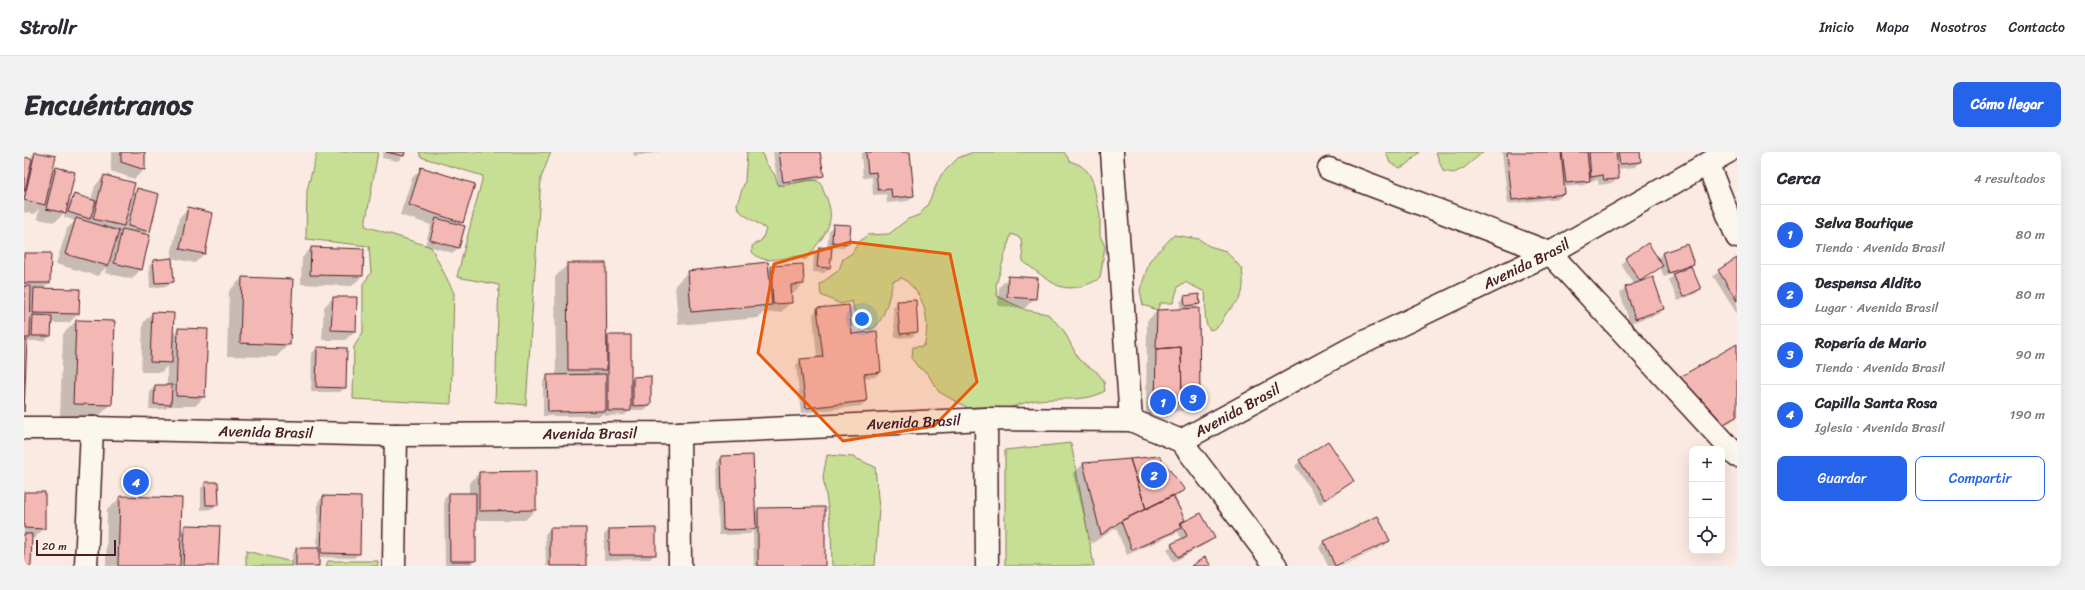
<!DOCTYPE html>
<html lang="es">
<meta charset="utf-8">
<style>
body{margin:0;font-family:Sriracha,sans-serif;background:#f2f2f3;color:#2b2b33}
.controls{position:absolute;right:12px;bottom:12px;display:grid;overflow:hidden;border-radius:8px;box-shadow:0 4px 16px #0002}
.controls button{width:36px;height:36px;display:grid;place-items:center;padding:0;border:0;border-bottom:1px solid #e1e1e2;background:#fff;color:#2b2b33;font:20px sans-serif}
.scale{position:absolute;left:12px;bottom:10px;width:80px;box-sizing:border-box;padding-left:4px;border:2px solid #4a1f2b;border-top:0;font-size:11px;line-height:14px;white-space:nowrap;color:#4a1f2b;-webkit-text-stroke:3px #fbf7ec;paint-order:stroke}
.you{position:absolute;left:838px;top:167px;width:14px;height:14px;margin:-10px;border:3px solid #fff;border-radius:50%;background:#1a73e8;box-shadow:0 0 0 6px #1a73e833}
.badge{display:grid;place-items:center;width:26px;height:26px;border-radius:50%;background:#2563eb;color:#fff;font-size:13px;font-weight:700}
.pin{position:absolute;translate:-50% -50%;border:2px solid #fff;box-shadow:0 1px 4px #0006}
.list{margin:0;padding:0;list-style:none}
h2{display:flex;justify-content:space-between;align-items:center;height:52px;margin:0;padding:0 16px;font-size:17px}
h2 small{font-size:13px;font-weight:400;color:#7c7c81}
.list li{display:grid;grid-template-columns:26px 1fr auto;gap:12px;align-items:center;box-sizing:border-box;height:60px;padding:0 16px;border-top:1px solid #e1e1e2}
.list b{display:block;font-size:15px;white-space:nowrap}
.list p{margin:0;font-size:13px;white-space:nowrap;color:#7c7c81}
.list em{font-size:13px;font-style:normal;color:#7c7c81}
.actions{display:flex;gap:8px;padding:12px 16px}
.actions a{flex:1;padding:9px 0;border:1px solid #2563eb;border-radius:8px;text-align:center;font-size:14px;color:#2563eb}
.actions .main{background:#2563eb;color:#fff}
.icon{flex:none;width:22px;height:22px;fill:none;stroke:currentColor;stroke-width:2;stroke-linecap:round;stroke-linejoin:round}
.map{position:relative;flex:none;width:1713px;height:414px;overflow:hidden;border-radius:8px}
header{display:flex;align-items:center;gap:24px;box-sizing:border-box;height:56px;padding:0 20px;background:#fff;border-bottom:1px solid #e1e1e2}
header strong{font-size:19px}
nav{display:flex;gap:22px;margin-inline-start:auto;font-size:14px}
.intro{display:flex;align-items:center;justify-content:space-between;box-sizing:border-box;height:96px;padding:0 24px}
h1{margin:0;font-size:28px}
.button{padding:10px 18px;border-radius:8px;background:#2563eb;color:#fff;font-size:14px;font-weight:700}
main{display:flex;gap:24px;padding:0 24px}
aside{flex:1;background:#fff;border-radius:8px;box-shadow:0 4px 16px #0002}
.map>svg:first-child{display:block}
.green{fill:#c7df94;stroke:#887f60}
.shadow{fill:#0003}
.building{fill:#f4b8b4;stroke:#4a1f2b}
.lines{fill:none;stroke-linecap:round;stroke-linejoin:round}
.minor-casing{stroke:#4a1f2b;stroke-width:25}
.minor{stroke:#fbf7ec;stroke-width:22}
.marked{fill:#e8590c;fill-opacity:0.2;stroke:#e8590c;stroke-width:3;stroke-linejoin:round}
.labels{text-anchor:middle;stroke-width:3.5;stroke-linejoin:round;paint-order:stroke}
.street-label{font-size:15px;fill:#4a1f2b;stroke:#fbf7ec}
</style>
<header>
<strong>Strollr</strong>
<nav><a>Inicio</a><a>Mapa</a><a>Nosotros</a><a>Contacto</a></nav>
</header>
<div class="intro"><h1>Encuéntranos</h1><a class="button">Cómo llegar</a></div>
<main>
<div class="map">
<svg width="1713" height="414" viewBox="0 0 1713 414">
<rect width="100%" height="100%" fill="#faeae1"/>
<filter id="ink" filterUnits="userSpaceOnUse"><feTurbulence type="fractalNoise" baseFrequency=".025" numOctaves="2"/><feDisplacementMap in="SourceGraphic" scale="8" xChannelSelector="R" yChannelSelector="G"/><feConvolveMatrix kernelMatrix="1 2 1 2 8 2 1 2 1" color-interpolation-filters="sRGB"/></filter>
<g filter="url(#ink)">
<path class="green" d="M293,0h61l-13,74 66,21 23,46 -3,111 -98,-5 1,-52 9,-15v-48l8,-11 -2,-27 -63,-7 1,-49z
M395,0h132l-10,26 -15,227 -31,-3 4,-117 -42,-8 26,-101 -62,-19z
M723,0h15l3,10 10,13 3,10c10,2 30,-8 39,-4 4,1 5,5 6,9 12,24 9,36 -7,56 -4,5 -6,11 -12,14l-5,-4c-16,1 -35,10 -47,-4v-6l10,-6 4,-11 -23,-15 -5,-5 -1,-5 8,-23z
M949,0h91l6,9 10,4 8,7 5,10 7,33v21l5,10 -5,32c-10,7 -29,13 -41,8 -8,-3 -29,-19 -36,-25l-2,-23 -10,-4 -15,51 1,11 29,14 22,4 16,17 15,29 18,12 7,9 1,10c-22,13 -49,5 -73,10 -11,2 -19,7 -30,8 -12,0 -21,-4 -34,-1l-29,-16 -12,-19 -9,-6 -6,-8 1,-12 11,-1c7,-25 1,-53 -22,-68l-9,3c-3,12 -9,44 -22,48 -3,0 -7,0 -10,0l-5,-10 -4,-18 -11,3 -20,-9 -1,-11 19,-14 4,-11 9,-6 6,-10 9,-8 22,-1 19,-15 11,-4 8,-9 14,-31 17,-17z
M1362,0h34l-11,11 -9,5 -10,-5z
M1412,0h47l-19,16 -10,5 -11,-2z
M1150,83l25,4 10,7 17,5 16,18c1,11 3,23 -4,32 -4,5 -10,9 -13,14 -4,8 -5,12 -15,15 -8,-8 -3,-25 -5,-38l-20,-10 -7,5 -5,16h-13l-3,7 -14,-5 -3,-15 10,-30z
M1047,291l23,123h-89v-116z
M803,303l26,2 22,10 4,41 -4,58h-43l-1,-39 -8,-50z
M222,399l46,11v4h-46z
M304,409h50v5h-52z"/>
<path class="shadow" d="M87,0h33v18l-10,9 -23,-8z
M359,0h21l-1,4 -5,5 -16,-3z
M609,0h28l-27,4z
M749,0h46l4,23 -5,5 -40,6z
M840,0h45l4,44 -5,5 -21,2 -1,-9 -13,1 -1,-18 -9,1 -2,-24z
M1478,0h137l1,10 -5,5 -18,2 1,9 -5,5 -14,2 -1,-5 -9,1 -5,4 -21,2 1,6 -5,5 -51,6z
M11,1l16,21 5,-6 11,34 7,-7 17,5 4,-14 9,-10 26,20 8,-7 11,42 -4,4 -4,34 -9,10 -27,-6 1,-6 -8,9 -42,-12 11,-35 8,-8 -11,-4 1,-5 -10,10 -18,-3 2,-10 -5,5 -10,-2v-54l5,1z
M398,16l40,54 -3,4 -1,22 -5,5 -28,-8 6,-20 -31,-10 12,-37z
M164,56l17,45 -10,10 -24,-5 2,23 -5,5 -18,2 -1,-22 5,-5 16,-1 9,-42z
M810,73l14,18 -5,5 -12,-1 -2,21 -5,5 -11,-1 1,-19 5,-5h8l2,-18z
M1662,93l7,18 -3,3 10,23 -5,5 -17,7 -9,-21 7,-7 -12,4 -4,-10 -22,15 25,27 -5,5 -28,9 -10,-30 5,-5 9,-3 -13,-21 5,-5h31l5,-5z
M287,96l52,2 -1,26 -10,10 -51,-2 1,-26z
M0,102l25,29 -7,6 36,25 -9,9h-19v13l-5,5h-19l-2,55z
M1713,107v55l-24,-38z
M544,112l38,75 2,-3 22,45 3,-3 17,27 -5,5h-15l-5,5 -21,1v-4l-4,4h-57v-35l5,-5h8l-1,-99z
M748,115l31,17 -10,10h-2v8l-10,10 -17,1v-1l-6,6 -80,7 -3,-40 13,-13 80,-2z
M985,125l26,21 -10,10 -27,-2 1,-19z
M218,126l47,66 -13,13 -49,-1 2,-65z
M1161,145l14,7 -5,5 5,91 -10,10 -43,5 1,-94 10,-10 23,-1v-8z
M309,146l22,33 -10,9h-23l2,-33z
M874,150l19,30 -5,5 -17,1 -2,-31z
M794,157l33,26 29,37 -5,5 -12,1 3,23 -5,5 -60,7 -5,-48 5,-5 16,-2 -4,-44z
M128,161l20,22 6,-6 29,1 -3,67 -9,9h-26l-4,3h-16l1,-18 5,-5h12v-20l-6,6h-20l2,-49z
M52,169l35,83 -13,13 -38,-1 3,-82z
M1713,193v73l-18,10 -44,-45 5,-5z
M293,196l28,39 -5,5h-29l1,-39z
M698,305l32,56 4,-4 66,57h-70l-1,-36 -3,4 -31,1 -2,-73z
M1135,306l24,32 -9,9 11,23 28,16 -5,5 -35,19 -6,-13 15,-10 -4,-7 -51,23 -11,-27 -25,16 -18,-70 10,-10z
M1276,309l52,20 -32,23 -25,-38z
M511,320v38l-10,10h-50v40l-5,5h-25l-1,-66 5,-5h20v-11l10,-10z
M182,331l12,21 -5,5 -12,1v-22z
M0,341l20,35 -9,10h-4l-1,28h-6z
M97,345l59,34 5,-5 32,40h-111l1,-56z
M299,345l36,56 -5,5 -36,-1v9h-27l1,-12 5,-5h20l1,-47z
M526,377l35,37h-39l-1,-32z
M585,378l46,24 -5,5 -46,1v-25z
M1365,389l-5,5 -42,20h-2l44,-21v-2l-48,23h-8l-9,-19 5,-5z"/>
<path class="building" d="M11,0l21,4 -11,49 -21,-5z
M97,0h24v18l-24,-8z
M362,0h19l-1,4z
M755,0h41l4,24 -41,6z
M842,0h44l4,44 -22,2 -1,-9 -13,1 -2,-18 -8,1z
M1483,0h54l4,42 -53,6z
M1538,0h25l3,29 -24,2z
M1565,0h27l3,27 -15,1 -1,-5 -12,2z
M1594,0h22l1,10 -21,2z
M0,5l8,2 -7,32h-1z
M32,15l19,5 -9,41 -20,-4z
M397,15l54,17 -12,39 -54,-18z
M80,23l31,8 -11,43 -31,-7z
M113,36l22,6 -9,38 -22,-6z
M50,42l22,7 -6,18 -22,-7z
M164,55l25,6 -8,41 -25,-5z
M52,66l43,13 -11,35 -43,-12z
M412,66l29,8 -6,22 -29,-8z
M809,72l18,1 -2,19 -17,-2z
M98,77l28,6 -8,35 -28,-7z
M1624,91l15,23 -23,15 -15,-23z
M1663,92l7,20 -25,9 -7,-20z
M287,95l53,2 -1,27 -53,-1z
M795,95l13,1 -2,20 -13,-1z
M0,101h27l-1,30h-26z
M148,106l2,24 -19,1 -2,-23z
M1713,106v43l-19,-31z
M744,110l4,43 -81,7 -3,-41z
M543,111h39l1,107h-39z
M779,112l1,20 -13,1 1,18 -19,1 -2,-38z
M1667,114l10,23 -18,8 -10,-23z
M984,124l30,2 -2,21 -29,-2z
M218,125l51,2 -3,66 -50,-2z
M1629,125l11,32 -29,10 -10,-32z
M0,134h7l-1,52h-6z
M10,136l46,1 -1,25 -46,-1z
M1175,142l1,10 -15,2 -1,-10z
M309,145h24l-1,34 -25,-1z
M892,148l2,32 -18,2 -3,-33z
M825,153l3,29 25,-3 4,41 -17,2 3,27 -61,7 -6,-49 23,-2 -6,-49z
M1175,156l1,92 -18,2 -1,-55 -25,2 1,-39z
M128,160l22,1 -2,50 -22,-1z
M9,163l19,1 -1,20h-19z
M52,168l39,1 -3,84 -39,-1z
M154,176l30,1 -3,68 -29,-1z
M584,183h23v76h-23z
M0,188h3l-3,72z
M1713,192v72l-13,8 -44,-47z
M293,195l30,1 -1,40 -30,-1z
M1157,195l1,55 -27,4 1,-57z
M582,222v37l-58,1 -1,-37z
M627,224v29l-18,1v-29z
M131,233h17l-1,20 -17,-1z
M1304,289l26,40 -29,19 -26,-40z
M729,303l3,74 -33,1 -2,-74z
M1135,304l26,34 -39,19 -16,-50z
M1106,307l16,50 -25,12 -20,14 -18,-72z
M512,319v39l-57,1v-39z
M181,330h13l1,23h-13z
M0,340h21v37l-21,-1z
M425,341h27v68h-26z
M1149,343l12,25 -5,3 2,5 -50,22 -11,-29z
M96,344l62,2 -2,68h-62z
M299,344l38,1 -1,57 -39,-1z
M801,355v59h-67v-58z
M1177,361l14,25 -37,19 -7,-13 16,-8 -6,-13z
M1354,364l12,25 -55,25 -11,-25z
M161,373l35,1 -2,40h-35z
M526,376h36v38h-36z
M632,376v27h-47v-26z
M0,382h8l-1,32h-7z
M272,396h23v18h-23z
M1181,405l6,9h-20z"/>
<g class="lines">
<defs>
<g id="minor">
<path d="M1088,0l19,268"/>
<path d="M1684,13l29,72"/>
<path d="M1305,17l221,84 187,203"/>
<path d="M962,267l1,147"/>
<path id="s1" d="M0,276h68l304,7 283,-2 307,-14 145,1 50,21 171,-93 198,-95 178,-101"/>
<path d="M655,281l1,133"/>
<path d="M1157,289l95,125"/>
<path d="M62,414l6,-138"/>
<path d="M370,414l2,-131"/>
</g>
</defs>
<use href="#minor" class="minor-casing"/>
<use href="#minor" class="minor"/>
</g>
</g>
<path class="marked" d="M826,90l100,12 27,128 -43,44 -91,15 -85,-88 16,-89z"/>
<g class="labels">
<g class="street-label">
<text dy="5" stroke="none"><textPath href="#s1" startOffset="1550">Avenida Brasil</textPath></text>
<text dy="5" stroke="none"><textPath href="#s1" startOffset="1226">Avenida Brasil</textPath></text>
<text dy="5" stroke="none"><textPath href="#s1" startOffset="890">Avenida Brasil</textPath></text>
<text dy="5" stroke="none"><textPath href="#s1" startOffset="242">Avenida Brasil</textPath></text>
<text dy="5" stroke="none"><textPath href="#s1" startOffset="566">Avenida Brasil</textPath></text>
</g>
</g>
</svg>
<div class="controls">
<button>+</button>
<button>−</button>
<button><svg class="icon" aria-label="locate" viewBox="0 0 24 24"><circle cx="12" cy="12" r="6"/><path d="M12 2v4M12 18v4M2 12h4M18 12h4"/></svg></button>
</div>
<div class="scale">20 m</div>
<div class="you"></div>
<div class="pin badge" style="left:1139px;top:250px">1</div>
<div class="pin badge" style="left:1130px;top:323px">2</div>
<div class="pin badge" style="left:1169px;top:246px">3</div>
<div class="pin badge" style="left:112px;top:330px">4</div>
</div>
<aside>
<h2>Cerca<small>4 resultados</small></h2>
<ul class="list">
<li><span class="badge">1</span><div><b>Selva Boutique</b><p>Tienda · Avenida Brasil</p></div><em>80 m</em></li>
<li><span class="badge">2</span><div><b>Despensa Aldito</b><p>Lugar · Avenida Brasil</p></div><em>80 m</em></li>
<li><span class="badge">3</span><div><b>Ropería de Mario</b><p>Tienda · Avenida Brasil</p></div><em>90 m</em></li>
<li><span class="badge">4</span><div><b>Capilla Santa Rosa</b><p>Iglesia · Avenida Brasil</p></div><em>190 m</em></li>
</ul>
<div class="actions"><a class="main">Guardar</a><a>Compartir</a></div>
</aside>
</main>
